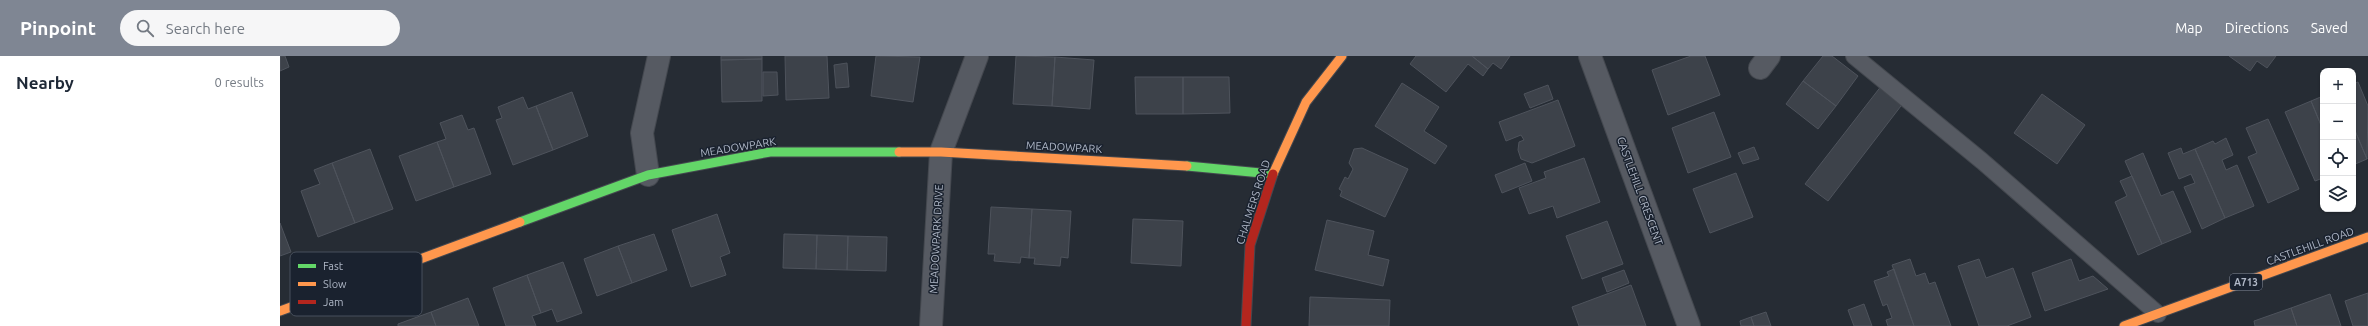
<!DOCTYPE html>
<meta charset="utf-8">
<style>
body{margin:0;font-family:Ubuntu,sans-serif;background:#f6f6f7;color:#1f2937}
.controls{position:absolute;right:12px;top:12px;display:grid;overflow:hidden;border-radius:8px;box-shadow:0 1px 3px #0004}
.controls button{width:36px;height:36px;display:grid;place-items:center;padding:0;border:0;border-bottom:1px solid #e0e1e3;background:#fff;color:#1f2937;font:20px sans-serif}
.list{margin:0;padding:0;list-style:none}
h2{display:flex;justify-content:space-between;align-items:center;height:52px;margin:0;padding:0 16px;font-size:17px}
h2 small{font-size:13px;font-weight:400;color:#747a83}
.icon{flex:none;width:22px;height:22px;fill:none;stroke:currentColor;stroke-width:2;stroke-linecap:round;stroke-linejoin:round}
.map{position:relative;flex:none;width:2088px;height:270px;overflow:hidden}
header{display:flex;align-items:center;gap:24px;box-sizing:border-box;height:56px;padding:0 20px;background:#7f8693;color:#fff}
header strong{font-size:19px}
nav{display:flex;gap:22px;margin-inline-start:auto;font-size:14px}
.search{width:280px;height:36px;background:#f6f6f7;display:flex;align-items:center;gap:10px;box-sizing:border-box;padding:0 14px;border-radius:22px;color:#747a83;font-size:15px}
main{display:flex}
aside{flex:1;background:#fff}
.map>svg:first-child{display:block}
.building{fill:#3d424a;stroke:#4e535c}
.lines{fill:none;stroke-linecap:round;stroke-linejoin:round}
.lane-casing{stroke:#44484f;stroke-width:18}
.street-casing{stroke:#44484f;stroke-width:24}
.fast-casing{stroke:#44484f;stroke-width:11}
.slow-casing{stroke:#44484f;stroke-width:11}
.jam-casing{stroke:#44484f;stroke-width:11}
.lane{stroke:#565a62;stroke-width:16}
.street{stroke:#565a62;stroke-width:22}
.fast{stroke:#63d668;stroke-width:9}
.slow{stroke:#ff974d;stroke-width:9}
.jam{stroke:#b3261e;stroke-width:9}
.labels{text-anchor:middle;stroke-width:3;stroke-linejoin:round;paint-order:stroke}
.shield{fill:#1a222f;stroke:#828a99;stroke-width:1}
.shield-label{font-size:10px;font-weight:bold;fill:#afb7c6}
.street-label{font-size:11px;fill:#afb7c6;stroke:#1a222f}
.key{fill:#1a222f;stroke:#474f5c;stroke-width:1}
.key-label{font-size:11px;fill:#afb7c6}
</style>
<header>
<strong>Pinpoint</strong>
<div class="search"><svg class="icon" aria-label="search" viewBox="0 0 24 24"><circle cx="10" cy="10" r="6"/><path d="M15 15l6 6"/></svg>Search here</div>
<nav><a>Map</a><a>Directions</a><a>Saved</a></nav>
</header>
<main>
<aside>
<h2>Nearby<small>0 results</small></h2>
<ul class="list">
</ul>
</aside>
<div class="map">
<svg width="2088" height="270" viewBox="0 0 2088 270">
<rect width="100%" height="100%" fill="#262c34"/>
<path class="building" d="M0,0h5l4,11 -9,4z
M441,0h41v3l-41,1z
M505,0h42l2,42 -43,2z
M596,0l44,1 -7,45 -42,-6z
M736,0l39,1 -3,49 -39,-2z
M1136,0h56l16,13 -5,7 -15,-12 -22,28 -36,-28z
M1192,0h38l-9,13 -8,-6 -5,6z
M1411,0h14l15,39 -52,20 -16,-45z
M1543,0h9l26,20 -22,30 -33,-25z
M1949,0h47l-9,12 -10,-7 -7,10z
M775,1l39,3 -4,49 -38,-3z
M482,3v42l-40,1 -1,-42z
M567,7l2,24 -13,1 -2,-23z
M483,16h14l1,23 -15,1z
M855,21h48v37h-47z
M903,21h46l1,36 -47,1z
M1523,25l33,25 -18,23 -32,-25z
M2078,26l10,24 -1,53 -14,-33v-42z
M1122,27l37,24 -15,24 23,15 -12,18 -60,-38z
M1268,29l5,14 -23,9 -6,-14z
M1602,29l22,17 -76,99 -23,-17z
M292,36l16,44 -35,14 -17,-44z
M1762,38l43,31 -28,39 -43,-31z
M2043,40v34l-12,-29z
M243,41l5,12 8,-3 17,44 -40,15 -17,-45 6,-2 -4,-11z
M1278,44l17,46 -43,17 -11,-4 -3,-9 1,-8 5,-2 -3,-5 -15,6 -7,-19z
M2031,45l12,29v48l-8,3 -30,-69z
M1434,56l17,45 -43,16 -16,-45z
M182,59l6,15 6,-2 17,46 -37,13 -17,-45 9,-3 -6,-16z
M1988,63l31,70 -31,14 -20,-46 9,-4 -11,-25z
M2073,70l14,33 -14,6z
M1946,82l7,17 -11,5 4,10 11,-5 17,41 -29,12 -30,-69 18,-8 2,3z
M157,86l17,45 -38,14 -17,-45z
M1474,91l5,12 -16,5 -5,-11z
M1082,92l46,21 -23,48 -45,-21 2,-5 -3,-2 6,-12 3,2 5,-10 -4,-6 5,-14z
M1901,92l2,6 12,-5 30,69 -23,11 -18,-42 11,-4 -4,-9 -12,5 -11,-26z
M90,93l23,60 -38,14 -23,-60z
M1863,97l18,43 12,-5 18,41 -29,12 -37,-83z
M1304,102l16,44 -43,16 -4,-12 -24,8 -10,-26 27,-10 -2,-6z
M52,107l23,60 -37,14 -17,-46 19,-7 -6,-14z
M1245,107l7,18 -30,12 -7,-18z
M1456,117l17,44 -43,16 -17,-44z
M1852,120l30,68 -24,11 -23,-53 12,-6 -7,-15z
M711,151l41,2 -3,49 -8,-1 -1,6 -26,-2 1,-7h-7z
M752,153l39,2 -3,47 -7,-1 -1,9 -26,-2 1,-6h-6z
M437,158l13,39 -10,4 6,18 -35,12 -19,-57z
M853,163l50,2 -2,45 -50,-3z
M1047,164l47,11 -6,24 21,5 -6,26 -68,-16z
M1327,165l16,43 -41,15 -16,-43z
M0,167l11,29 -11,4z
M374,178l13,36 -35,13 -14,-37z
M504,178l33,1 -1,34 -33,-1z
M537,179l31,1 -1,34 -31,-1z
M568,180l39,1 -1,34 -39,-1z
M338,190l14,37 -35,13 -13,-37z
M1630,203l6,17 9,-3 4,11 6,-2 16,44h-37l-22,-61z
M1699,203l7,19 27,-10 18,49 -24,9h-28l-21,-60z
M1791,203l8,22 14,-5 15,13 -63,22 -13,-38z
M283,206l19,51 -25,9 -5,-13 -11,4 -14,-38z
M1614,213l20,57h-26l-2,-6 6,-2 -5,-14 -4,2 -9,-25 15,-5 -2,-4z
M1344,214l5,13 -22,9 -5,-14z
M247,219l14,38 -9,3 4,10h-30l-13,-38z
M1351,229l15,41h-67l-7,-19z
M2088,237v33h-15l-8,-25z
M2050,238l11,32h-44l-6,-18z
M1030,241l80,3 -1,26h-80z
M188,242l11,28h-43l-5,-14z
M1584,248l8,22h-18l-6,-16z
M2011,252l6,18h-42l-1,-5z
M151,256l5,14h-38v-2z
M1486,256l5,14h-17l-3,-9z
M1471,261l3,9h-13l-1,-5z"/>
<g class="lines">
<defs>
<path id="lane" d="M1574,0l128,105 176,153"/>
<path id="street" d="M1310,0l99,270
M1480,12l9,-12
M368,119l-6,-42 17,-77
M651,270l10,-174 36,-96"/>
<path id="fast" d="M907,110l86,8
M240,166l128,-47 122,-23h129"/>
<path id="slow" d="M619,96h42l246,14
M993,118l33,-72 36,-46
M0,255l240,-89
M1844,270l244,-89"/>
<path id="jam" d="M966,270l4,-81 23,-71"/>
</defs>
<use href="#lane" class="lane-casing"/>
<use href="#street" class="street-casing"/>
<use href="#fast" class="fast-casing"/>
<use href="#slow" class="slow-casing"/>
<use href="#jam" class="jam-casing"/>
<use href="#lane" class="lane"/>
<use href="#street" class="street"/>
<use href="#fast" class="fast"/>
<use href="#slow" class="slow"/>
<use href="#jam" class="jam"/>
</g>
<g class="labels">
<rect class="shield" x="1950" y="218" width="32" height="16" rx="3"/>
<g class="shield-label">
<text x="1966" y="230">A713</text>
</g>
<g class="street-label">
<text transform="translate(458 91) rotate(-9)" y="4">MEADOWPARK</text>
<text transform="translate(784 91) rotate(3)" y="4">MEADOWPARK</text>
<text transform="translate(1360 135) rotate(70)" y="4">CASTLEHILL CRESCENT</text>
<text transform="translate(973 146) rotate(-72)" y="4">CHALMERS ROAD</text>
<text transform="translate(656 183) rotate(-87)" y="4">MEADOWPARK DRIVE</text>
<text transform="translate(2030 190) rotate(-20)" y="4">CASTLEHILL ROAD</text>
</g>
</g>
<rect x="10" y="196" width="132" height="64" rx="6" class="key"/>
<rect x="18" y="208" width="18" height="4" fill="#63d668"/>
<rect x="18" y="226" width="18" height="4" fill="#ff974d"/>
<rect x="18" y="244" width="18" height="4" fill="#b3261e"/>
<g class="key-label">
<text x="43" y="214">Fast</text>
<text x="43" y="232">Slow</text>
<text x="43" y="250">Jam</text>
</g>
</svg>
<div class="controls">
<button>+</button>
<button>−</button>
<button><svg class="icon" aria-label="locate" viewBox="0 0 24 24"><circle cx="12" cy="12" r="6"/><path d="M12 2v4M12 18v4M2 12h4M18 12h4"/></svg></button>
<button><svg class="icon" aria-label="layers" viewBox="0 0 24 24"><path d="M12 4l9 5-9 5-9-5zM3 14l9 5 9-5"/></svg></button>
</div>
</div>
</main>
